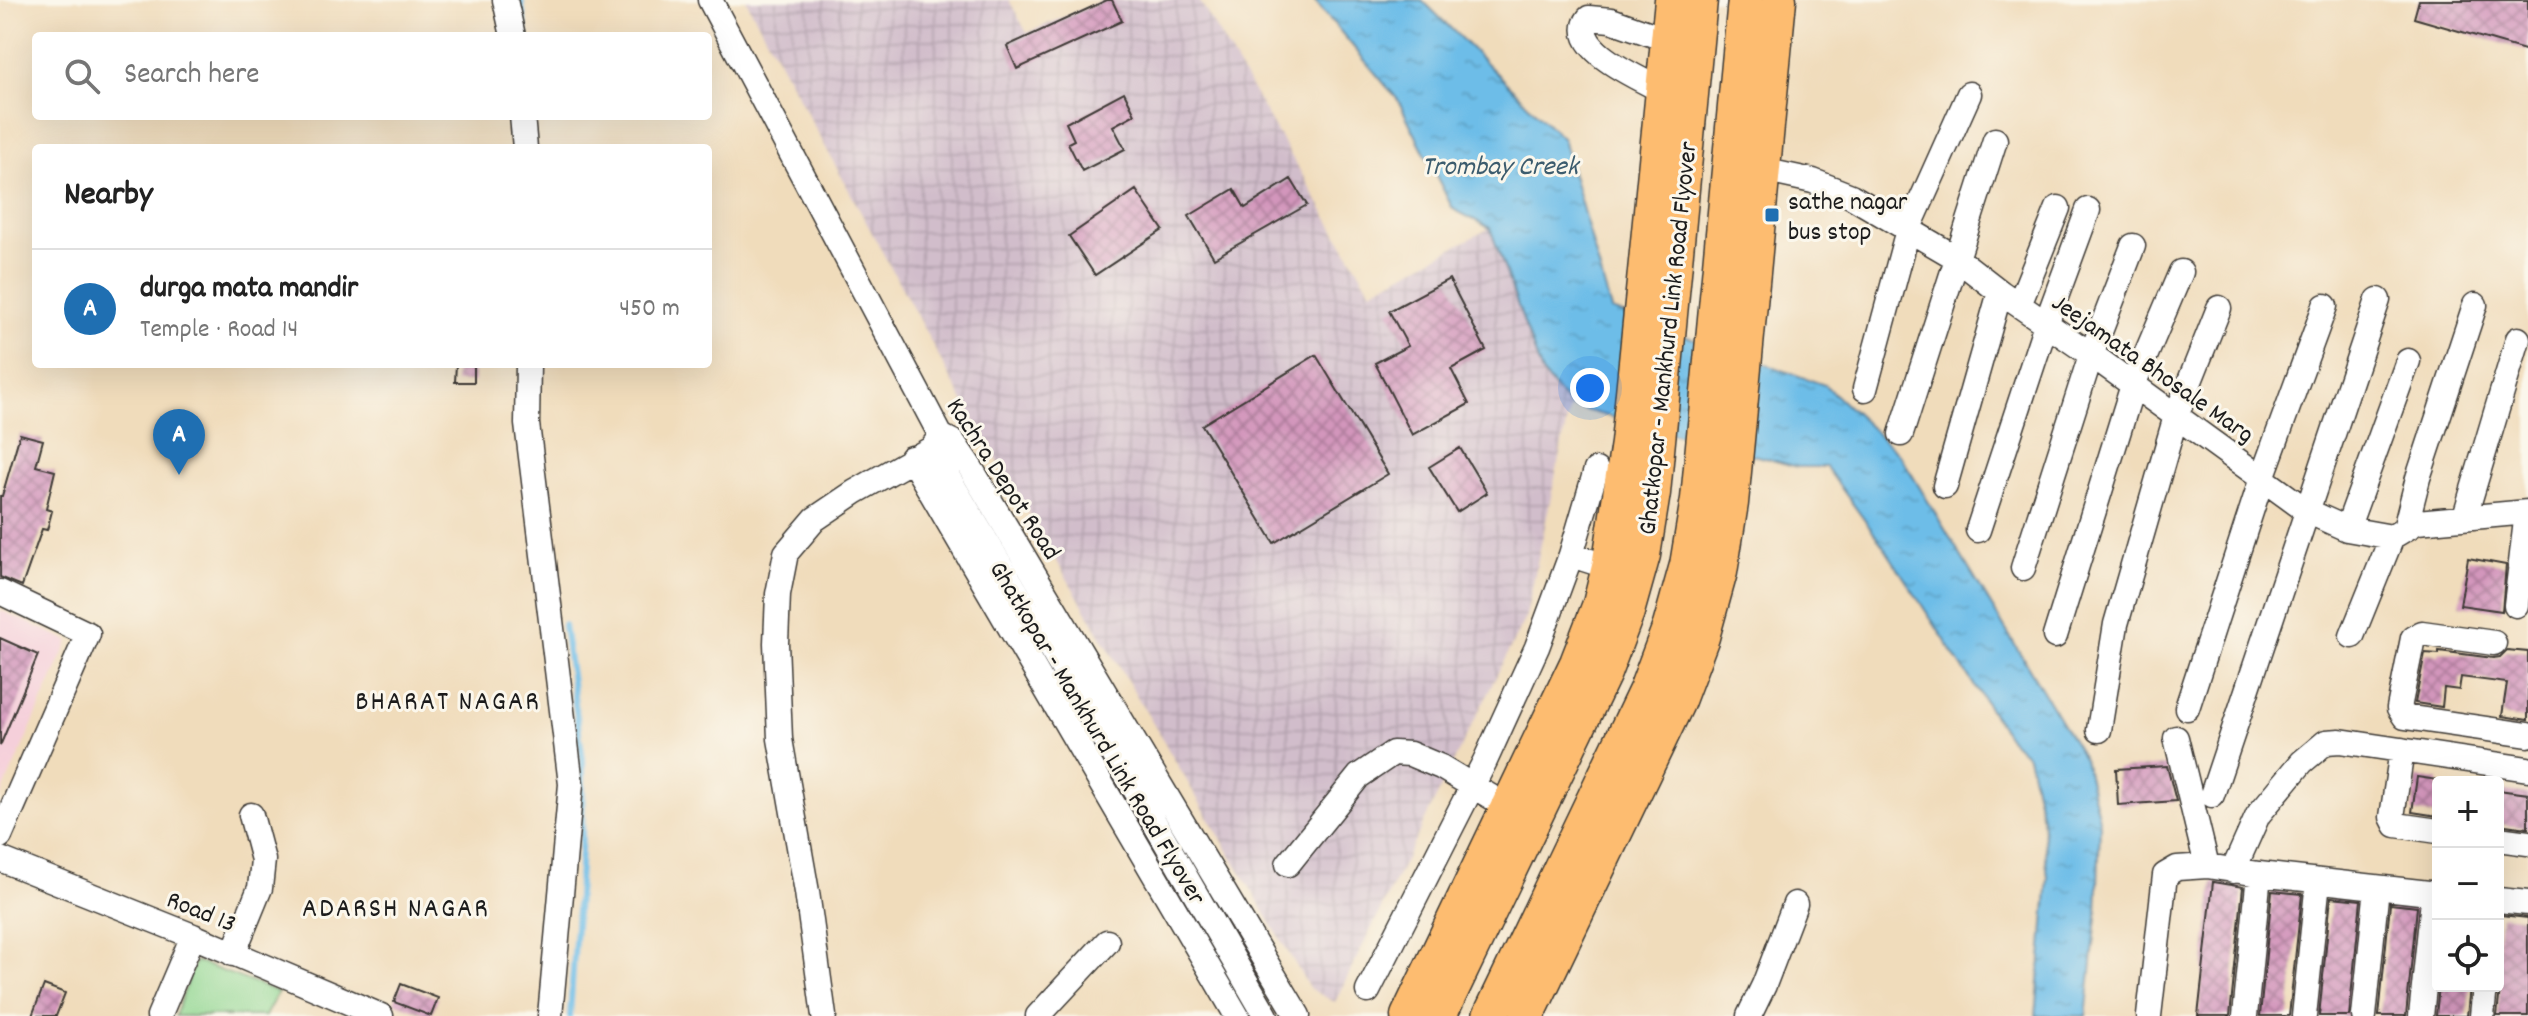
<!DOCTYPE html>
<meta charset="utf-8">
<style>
body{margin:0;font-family:Dekko,sans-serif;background:#f6f6f6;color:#222}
.controls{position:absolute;right:24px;bottom:24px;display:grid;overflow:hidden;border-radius:8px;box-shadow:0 8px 32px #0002}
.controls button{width:72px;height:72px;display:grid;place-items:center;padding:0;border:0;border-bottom:2px solid #e0e0e0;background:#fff;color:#222;font:40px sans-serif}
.you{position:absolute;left:1590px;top:388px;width:28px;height:28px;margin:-20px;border:6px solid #fff;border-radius:50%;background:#1a73e8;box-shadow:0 0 0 12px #1a73e833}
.badge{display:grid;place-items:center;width:52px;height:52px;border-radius:50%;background:#1f6fb2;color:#fff;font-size:26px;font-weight:700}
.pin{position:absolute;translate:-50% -66px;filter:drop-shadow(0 2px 4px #0008)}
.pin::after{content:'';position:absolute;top:42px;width:28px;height:24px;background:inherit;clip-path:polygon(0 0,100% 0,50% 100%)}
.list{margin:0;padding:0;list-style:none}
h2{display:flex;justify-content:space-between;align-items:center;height:104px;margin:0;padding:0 32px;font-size:34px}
h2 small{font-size:26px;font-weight:400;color:#767676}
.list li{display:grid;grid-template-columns:52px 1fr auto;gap:24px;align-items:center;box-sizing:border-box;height:120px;padding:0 32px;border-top:2px solid #e0e0e0}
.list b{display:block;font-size:30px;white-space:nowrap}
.list p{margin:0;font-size:26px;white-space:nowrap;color:#767676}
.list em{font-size:26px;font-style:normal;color:#767676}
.icon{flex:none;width:44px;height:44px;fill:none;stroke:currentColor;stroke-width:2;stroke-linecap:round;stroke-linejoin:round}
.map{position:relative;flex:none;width:2528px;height:1016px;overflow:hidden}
.search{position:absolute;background:#fff;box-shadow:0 8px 32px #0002;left:32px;top:32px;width:680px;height:88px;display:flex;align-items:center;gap:20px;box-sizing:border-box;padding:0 28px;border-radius:8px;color:#767676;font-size:30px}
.panel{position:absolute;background:#fff;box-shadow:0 8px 32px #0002;left:32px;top:144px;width:680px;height:224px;border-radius:8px}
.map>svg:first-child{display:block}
.built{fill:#f5cfda}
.industrial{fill:url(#industrial-grid)}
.park{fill:#8fd690;stroke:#567956;stroke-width:2}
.water{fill:url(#water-ripples);stroke:#446c82;stroke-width:2}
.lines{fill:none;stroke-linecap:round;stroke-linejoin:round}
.stream{stroke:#6dbde8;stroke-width:6}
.building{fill:url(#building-cross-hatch)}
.minor-casing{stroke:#3c3934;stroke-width:27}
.highway-casing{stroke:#3c3934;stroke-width:37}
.minor{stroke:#fff;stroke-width:24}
.highway{stroke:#fdbc6f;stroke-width:34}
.poi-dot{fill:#1f6fb2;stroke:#fbf7ec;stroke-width:3}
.labels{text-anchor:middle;stroke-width:6;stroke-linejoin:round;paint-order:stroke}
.poi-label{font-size:26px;fill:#1c1c1c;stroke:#fbf7ec;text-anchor:start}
.street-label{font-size:26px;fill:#1c1c1c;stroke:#fbf7ec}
.water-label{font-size:28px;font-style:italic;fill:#3c5c6e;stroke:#fbf7ec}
.neighbourhood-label{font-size:28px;letter-spacing:2px;fill:#1c1c1c;stroke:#fbf7ec}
</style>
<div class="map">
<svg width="2528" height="1016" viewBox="0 0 2528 1016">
<defs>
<pattern id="industrial-grid" width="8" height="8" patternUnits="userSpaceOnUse" patternTransform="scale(2)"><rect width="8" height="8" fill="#d1bdcb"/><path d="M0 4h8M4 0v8" fill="none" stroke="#b3a2ae"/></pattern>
<pattern id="water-ripples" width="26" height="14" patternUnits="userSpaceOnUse" patternTransform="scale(2)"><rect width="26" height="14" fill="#6dbde8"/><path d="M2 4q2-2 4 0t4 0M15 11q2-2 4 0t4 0" fill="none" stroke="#5ea2c6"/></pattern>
<pattern id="building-cross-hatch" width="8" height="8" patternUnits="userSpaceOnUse" patternTransform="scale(2)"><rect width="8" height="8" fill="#d396bc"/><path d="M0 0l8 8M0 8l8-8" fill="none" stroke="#aa7a98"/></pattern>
</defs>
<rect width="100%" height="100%" fill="#fbf7ec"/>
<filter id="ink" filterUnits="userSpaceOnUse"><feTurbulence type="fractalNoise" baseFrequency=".0125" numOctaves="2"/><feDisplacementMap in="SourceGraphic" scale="16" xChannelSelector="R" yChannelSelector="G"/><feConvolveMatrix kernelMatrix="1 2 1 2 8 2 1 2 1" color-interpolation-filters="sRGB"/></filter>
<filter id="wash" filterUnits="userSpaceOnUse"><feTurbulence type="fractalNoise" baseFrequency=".006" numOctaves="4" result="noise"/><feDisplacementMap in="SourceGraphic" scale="32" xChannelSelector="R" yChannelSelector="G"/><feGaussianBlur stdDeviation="1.8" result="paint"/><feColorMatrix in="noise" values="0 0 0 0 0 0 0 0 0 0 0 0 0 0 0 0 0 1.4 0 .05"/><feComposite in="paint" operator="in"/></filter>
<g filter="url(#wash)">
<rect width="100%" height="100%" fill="#f0dcbb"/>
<path class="built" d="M0,610l69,31 -69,157z"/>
<path class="industrial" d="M746,0h263l18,33 76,-33h96l172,291 119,-63 52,145 28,33 -44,210 -191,386 -25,-13 -339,-573z"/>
<path class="park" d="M195,961l83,31 -13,24h-90z"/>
<path class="water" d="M1314,0h108l141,139 48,171 214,75 75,70 184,304 16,64 -3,94 -11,99h-50l12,-138 -6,-60 -14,-62 -20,-19 -124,-190 -58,-80h-28l-228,-61 -28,-33 -52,-145 -37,-19 -55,-109z"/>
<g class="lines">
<path class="stream" d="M521,0l5,36
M564,625l19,135 -1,76 -12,180"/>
</g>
<g id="blocks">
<path class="building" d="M1107,0h5l10,21 -105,48 -10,-23z
M2419,0h109v51l-114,-33z
M1124,92l11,22 -22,12 12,23 -43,22 -14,-28 6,-3 -8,-17z
M1291,179l16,26 -93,53 -25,-42 45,-27 11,19z
M1136,190l27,40 -68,45 -26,-39z
M1449,279l37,71 -35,19 18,35 -57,31 -37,-72 33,-17 -19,-35z
M1316,355l72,119 -114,69 -72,-118z
M456,364h18v18h-19z
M20,434l23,6 -7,26 19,5 -9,38 6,2 -5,19 -5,-1 -20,57 -22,-9v-81h2z
M1460,448l27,45 -30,19 -28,-45z
M2468,558l38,7 -4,46 -42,-6z
M0,638l38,17 -38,91z
M2507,650l21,2v68l-26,-4 5,-33 -46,-6 -2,13 -15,-2 -2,19 -27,-4 10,-50 14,1v-3l54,7 7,-1z
M2167,766l9,35 -58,4 -2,-36z
M2417,777l21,3v36l-26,-4z
M2498,790l30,4v34l-30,-4z
M2213,882l30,5 -13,129h-32z
M2272,891l30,3 -13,122h-29z
M2331,897l30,3 -12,116h-30z
M2390,904l27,3 -11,109h-27z
M2501,915l27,3v98h-31l3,-28 -2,-51z
M401,984l37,14 -7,18 -37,-14z
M44,985l21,8 -9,23h-24z
M2439,986h31l-3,30h-31z"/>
</g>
</g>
<g filter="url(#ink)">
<use href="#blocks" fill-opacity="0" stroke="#3c3934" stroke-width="2"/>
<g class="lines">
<defs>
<path id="minor" d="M505,0l8,36
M710,0l231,436 12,6 17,25 328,549
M1663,91c-22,-12 -97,-43 -74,-73l22,2 57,20
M522,116l3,32
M1762,170l51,11 38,15 104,61 45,35 103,71 204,148 40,18 45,8 25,-15 111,-10
M2019,305l39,-97
M528,364l-1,60 44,360 -21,232
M1865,389l43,-159 61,-136
M1901,434l94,-294
M931,449l208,347 127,220
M911,458l326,558
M1945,486l55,-194
M2465,516l53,-177
M2347,529l61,-168
M2405,529l13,-51 57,-173
M1978,530l68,-206 42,-114
M1571,555l25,-85
M2023,568l68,-213 42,-109
M0,592l88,42 -88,202
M2516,605l11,-93
M2055,636l78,-251 48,-113
M2352,636l40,-99
M2494,643l-72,-10 -9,5 -14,70 6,9 123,18
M2187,708l75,-230 63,-172
M2099,730l17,-106 60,-208 43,-108
M2176,738l31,128
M2402,750l-10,67 4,8 42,6
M2212,795l166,-495
M2498,839l30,4
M0,859l193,77 188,80
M1288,864l71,-88 34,-23 17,1 31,13 67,40
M2233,871l25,-56 44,-53 24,-20 14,-1 188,28
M2498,900l30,3
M233,954l27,-66 3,-28 -12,-45
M1368,991l117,-230 52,-114 34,-92 38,12
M159,1016l34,-80
M824,1016l-17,-124 -27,-153 -4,-96 2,-49 8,-41 29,-34 40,-27 76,-43 10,-13
M1038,1016l69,-74
M1749,1016l15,-31 31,-81
M2149,1016l16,-141 12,-7 30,-2 52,8 179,20
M2245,1016l14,-142
M2304,1016l14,-135
M2364,1016l12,-119
M2421,1016l12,-116
M2482,1016l3,-30"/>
<path id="highway" d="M1408,1016l169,-353 23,-59 9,-37 19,-124 44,-443
M1439,1016l165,-343 23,-61 16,-57 10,-62 47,-493
M1490,1016l156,-326 24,-64 17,-61 11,-66 47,-499
M1527,1016l150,-313 25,-66 18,-65 11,-69 48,-503"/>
</defs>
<use href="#minor" class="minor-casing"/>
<use href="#highway" class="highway-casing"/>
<use href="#minor" class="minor"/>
<use href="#highway" class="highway"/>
</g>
</g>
<rect class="poi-dot" x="1764" y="207" width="16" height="16" rx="4"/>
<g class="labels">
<g class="poi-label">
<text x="1788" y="209">sathe nagar<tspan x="1788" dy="30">bus stop</tspan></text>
</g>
<g class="street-label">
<text transform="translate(1666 338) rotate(-84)" y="9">Ghatkopar - Mankhurd Link Road Flyover</text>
<text transform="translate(2154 367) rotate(35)" y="9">Jeejamata Bhosale Marg</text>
<text transform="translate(1005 478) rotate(57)" y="9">Kachra Depot Road</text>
<text transform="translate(1099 732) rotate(59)" y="9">Ghatkopar - Mankhurd Link Road Flyover</text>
<text transform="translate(202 910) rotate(22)" y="9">Road 13</text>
</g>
<g class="water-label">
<text x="1500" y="174">Trombay Creek</text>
</g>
<g class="neighbourhood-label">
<text x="448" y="709">BHARAT NAGAR</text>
<text x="396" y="916">ADARSH NAGAR</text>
</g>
</g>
</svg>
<div class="controls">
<button>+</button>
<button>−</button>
<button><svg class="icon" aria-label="locate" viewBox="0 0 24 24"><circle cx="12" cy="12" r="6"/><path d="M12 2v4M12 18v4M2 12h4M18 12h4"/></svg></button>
</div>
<div class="you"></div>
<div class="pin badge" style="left:179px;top:475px">A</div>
<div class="search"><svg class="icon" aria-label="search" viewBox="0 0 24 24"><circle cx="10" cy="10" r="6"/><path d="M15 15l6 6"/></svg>Search here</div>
<section class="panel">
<h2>Nearby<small></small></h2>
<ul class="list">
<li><span class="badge">A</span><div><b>durga mata mandir</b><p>Temple · Road 14</p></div><em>450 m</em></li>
</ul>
</section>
</div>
